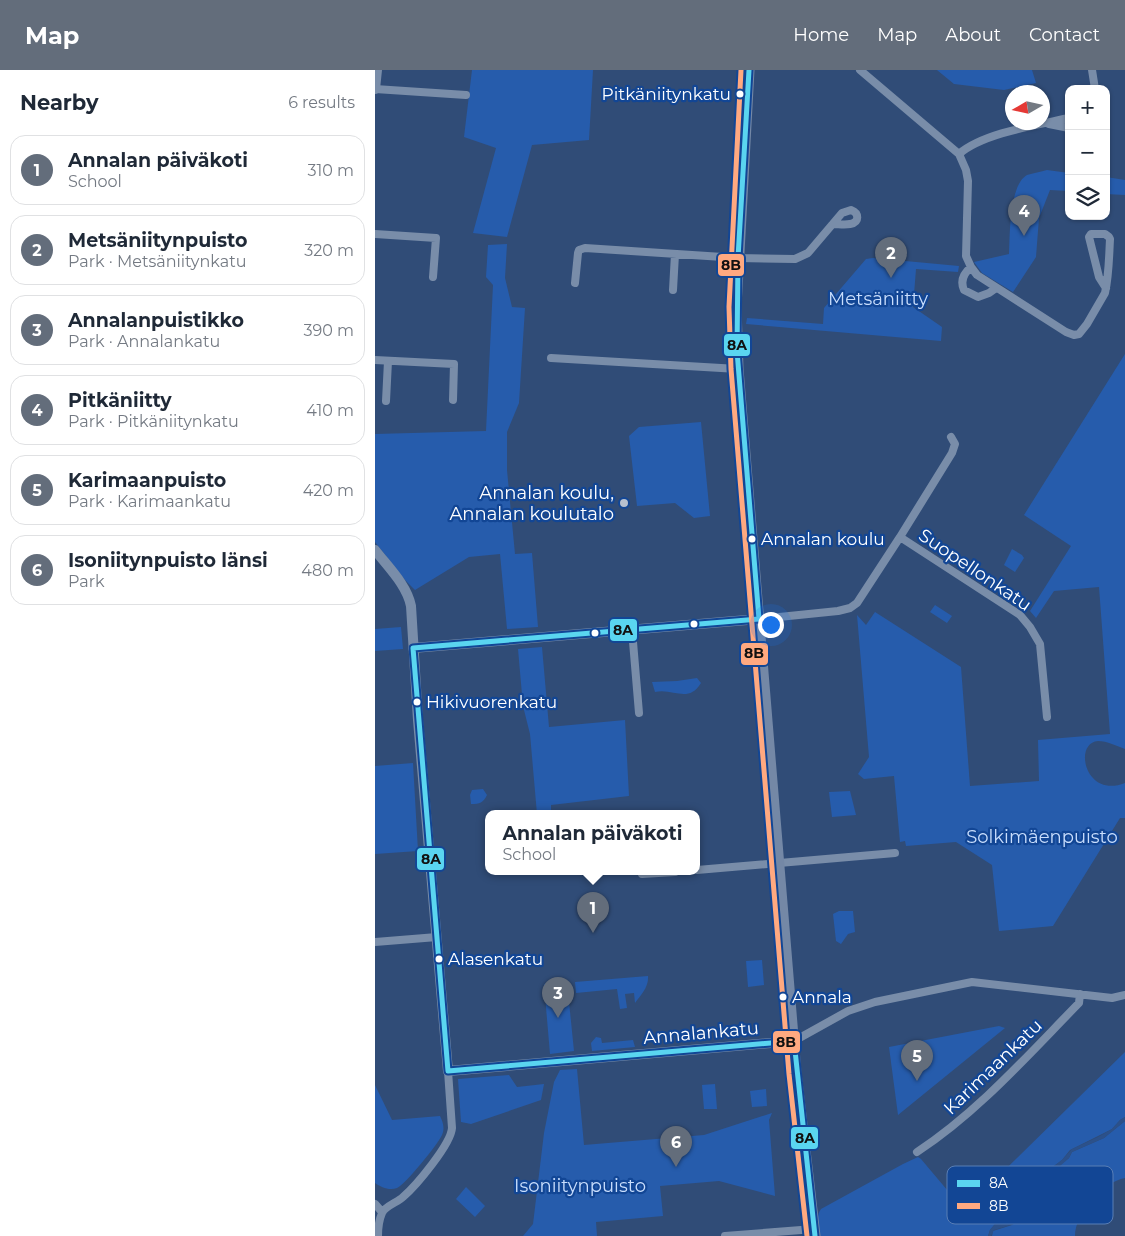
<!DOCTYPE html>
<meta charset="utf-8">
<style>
body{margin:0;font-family:Montserrat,sans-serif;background:#f6f6f7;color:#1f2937}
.controls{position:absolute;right:15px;top:15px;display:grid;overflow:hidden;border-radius:10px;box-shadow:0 1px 4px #0004}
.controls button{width:45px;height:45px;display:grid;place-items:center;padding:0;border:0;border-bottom:1px solid #e0e1e3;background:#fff;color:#1f2937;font:25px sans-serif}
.compass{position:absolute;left:630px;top:15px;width:45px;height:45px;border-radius:50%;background:#fff;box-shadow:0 1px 4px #0004;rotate:261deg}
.you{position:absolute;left:395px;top:554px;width:18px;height:18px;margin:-12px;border:4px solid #fff;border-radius:50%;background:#1a73e8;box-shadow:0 0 0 8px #1a73e833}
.badge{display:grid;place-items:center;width:32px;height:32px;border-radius:50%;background:#636d7b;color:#fff;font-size:16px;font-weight:700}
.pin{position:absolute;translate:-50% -41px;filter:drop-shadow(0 1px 2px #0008)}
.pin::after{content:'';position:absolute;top:26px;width:18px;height:15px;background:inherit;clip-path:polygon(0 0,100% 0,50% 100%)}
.popup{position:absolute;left:110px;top:740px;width:215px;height:65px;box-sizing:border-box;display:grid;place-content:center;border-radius:10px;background:#fff;filter:drop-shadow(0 1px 4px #0005);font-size:16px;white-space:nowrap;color:#747a83}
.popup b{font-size:19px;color:#1f2937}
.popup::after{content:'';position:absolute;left:50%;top:100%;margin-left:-10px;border:10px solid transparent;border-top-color:#fff}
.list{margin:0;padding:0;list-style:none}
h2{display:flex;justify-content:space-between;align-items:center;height:65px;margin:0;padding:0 20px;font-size:21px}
h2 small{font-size:16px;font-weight:400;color:#747a83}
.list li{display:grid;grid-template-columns:32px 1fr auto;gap:15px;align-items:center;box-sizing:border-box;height:70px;margin:0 10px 10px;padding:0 10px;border:1px solid #e0e1e3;border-radius:15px}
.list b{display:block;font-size:19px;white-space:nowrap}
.list p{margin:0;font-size:16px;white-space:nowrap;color:#747a83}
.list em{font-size:16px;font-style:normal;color:#747a83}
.icon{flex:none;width:28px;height:28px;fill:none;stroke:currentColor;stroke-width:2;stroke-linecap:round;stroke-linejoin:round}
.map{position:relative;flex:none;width:750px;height:1166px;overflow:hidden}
header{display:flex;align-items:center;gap:30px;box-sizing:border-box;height:70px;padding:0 25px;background:#636d7b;color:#fff}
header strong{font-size:24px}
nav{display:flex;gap:28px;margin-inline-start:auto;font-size:18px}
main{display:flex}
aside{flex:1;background:#fff}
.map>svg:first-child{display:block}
.green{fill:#265cac}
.water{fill:#2c518a}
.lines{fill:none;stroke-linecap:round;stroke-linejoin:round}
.minor{stroke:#798da9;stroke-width:8}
.tertiary{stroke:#798da9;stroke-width:10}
.secondary{stroke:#7488a6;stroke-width:11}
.bus-1-casing{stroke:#124695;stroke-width:9}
.bus-2-casing{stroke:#124695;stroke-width:9}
.bus-1{stroke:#5ad5f0;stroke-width:5}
.bus-2{stroke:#ffa980;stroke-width:5}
.bus-dot{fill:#fff;stroke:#124695;stroke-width:2}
.poi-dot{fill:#b7c0cf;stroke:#124695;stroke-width:2}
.labels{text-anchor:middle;stroke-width:4.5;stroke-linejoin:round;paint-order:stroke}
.bus-label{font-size:17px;fill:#fff;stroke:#124695;text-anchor:start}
.park-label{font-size:18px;fill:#c9defd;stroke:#124695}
.poi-label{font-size:18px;fill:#fff;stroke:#124695;text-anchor:end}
.street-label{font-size:18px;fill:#fff;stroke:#124695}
.key{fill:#124695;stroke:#597eb5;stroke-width:1}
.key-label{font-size:14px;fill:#fff}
.line-badge{stroke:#124695;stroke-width:2}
.pale-badge-label{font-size:14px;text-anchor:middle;font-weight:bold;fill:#111}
</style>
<header>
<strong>Map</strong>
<nav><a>Home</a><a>Map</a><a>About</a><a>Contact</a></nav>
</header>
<main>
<aside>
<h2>Nearby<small>6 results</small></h2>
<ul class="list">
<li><span class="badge">1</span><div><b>Annalan päiväkoti</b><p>School</p></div><em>310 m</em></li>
<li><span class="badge">2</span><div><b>Metsäniitynpuisto</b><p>Park · Metsäniitynkatu</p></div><em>320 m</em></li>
<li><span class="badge">3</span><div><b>Annalanpuistikko</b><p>Park · Annalankatu</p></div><em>390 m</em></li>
<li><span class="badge">4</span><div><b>Pitkäniitty</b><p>Park · Pitkäniitynkatu</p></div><em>410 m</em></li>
<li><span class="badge">5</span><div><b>Karimaanpuisto</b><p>Park · Karimaankatu</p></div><em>420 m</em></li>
<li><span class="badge">6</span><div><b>Isoniitynpuisto länsi</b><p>Park</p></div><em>480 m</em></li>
</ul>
</aside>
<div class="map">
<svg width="750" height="1166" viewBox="0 0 750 1166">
<rect width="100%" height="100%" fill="#304c77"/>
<path class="green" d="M97,0h121l-4,70 -57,5 -25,92 -34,-4 23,-85 -32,-11z
M562,0h95l4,13 -32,7 -50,-6z
M672,100l22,3v18l-19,-1 -11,28 -3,39 -23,35 -31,-19 -8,-11 35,-8c1,-18 0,-69 18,-79 6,-2 14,-3 20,-5z
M731,107l19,3v15l-19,-1z
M132,174l-2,34 7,29 13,1 -6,95 -12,29v38l8,84 17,-1 6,74 -31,2 -7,-75 -31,3 -54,33 -10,-10 -30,-38v-108l111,-3 7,-146 -7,-8 2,-32z
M498,188l86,8 -1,6 -42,-3 -3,38 29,20 -1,14 -195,-17 1,-6 76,6 1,-16 42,-49z
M750,284v395c-8,-3 -18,-8 -27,-8 -25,2 -13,58 27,42v35h-5l-67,108 -54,5 -7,-66 -36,-23 -50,4 -1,-5 -5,1 -6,-66 -30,3 -6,-5 11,-17 -12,-142 9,10 9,-13 86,55 9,119 69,-5 -1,-41 72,-6 -11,-147 -45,4 -18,27 -6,-7 41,-65 -47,-31z
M326,352l9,94 -16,2 -19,-15 -38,3 -8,-70 10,-9z
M637,479l10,6 2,3 -9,14 -11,-7z
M560,535l17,11 -5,7 -17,-11z
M26,557l2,22 -28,2v-22z
M167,577l7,80 76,-7 4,76 -78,9v9h-14l-7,-80 -7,-28 -5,-57z
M322,608l4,5c-13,21 -27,5 -46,9l-3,-10 25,-1z
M38,693l5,88 -43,3v-88z
M108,719l4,6c-4,8 -7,9 -16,9l-1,-9 2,-5z
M475,721l6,24 -24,2 -3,-25z
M464,841h14l2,21 -7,2 -7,10 -5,-3 -3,-27z
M387,890l2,25 -16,2 -2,-26z
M273,906c1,11 -7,19 -13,27l-1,-10 -9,1 2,14 -7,1 -3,-20 -41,4 -1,-11z
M192,912l7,69 -24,3 -6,-70z
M624,956l6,2 -107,87 -9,-68z
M221,967l5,1 1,5 31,-3 2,7 -43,4 -1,-8z
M750,982v65l-5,3 -8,9 -42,21 -8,10 -20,15 -9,22 -10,8 -7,11 -6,4 -15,4 -5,6 -2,6h-168c-1,-9 -5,-19 1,-27l82,-45 15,-7 3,2 43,51z
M202,999l7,76 120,-10 68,-22 -3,7 6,76 -56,-15 -59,5 3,30 -67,6 1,14h-74l10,-12 11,-91 10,-51 6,-12z
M134,1005l8,12 27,-3 -3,16 -70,24 -10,-2 -3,-43z
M340,1014l2,25h-13l-2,-24z
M0,1015l17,35 48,-4c3,6 5,12 2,19 -4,9 -37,50 -45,53 -8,3 -16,-1 -22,-5z
M391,1019l1,17 -15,1 -2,-16z
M750,1051v57c-22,4 -50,35 -50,58h-83l1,-5 19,-6 25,-28 4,-17 28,-22 3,-6 32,-14z
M91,1117l19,19 -10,11 -19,-18z"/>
<path class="water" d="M750,1047v4l-21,17 -32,14 -3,6 -9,8 -19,14 -4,15 -16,22 -7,7 -20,6 -3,6h-3l2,-6 5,-6 15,-4 6,-4 7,-11 10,-8 5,-17 4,-5 20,-15 10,-11 26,-12 14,-8 8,-9z"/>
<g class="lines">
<path class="minor" d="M485,0l99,84 7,16 2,11 -2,75 5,11 6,8 89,57 8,3 5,-1 8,-10 18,-31c4,-18 4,-36 5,-54l-1,-2 -4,-3h-14l-2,3 10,40 7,11
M717,0l3,19
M0,19l91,6
M674,54l20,4
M584,84c24,-21 78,-29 110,-36
M0,164l61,4 -3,39
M596,197c-7,6 -11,14 -7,23l14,7 11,-4 7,-5
M200,213l3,-30 1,-3 6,-2 153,10 57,1 13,-6 34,-40 9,-3c8,3 9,12 -1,14 -5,1 -12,0 -17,0
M298,220l2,-36
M176,288l187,11
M0,290l79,4 -1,36
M11,331l2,-40
M525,467l120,78 10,12 10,17 7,73
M384,549l79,-8 12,-3 7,-5 43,-66 52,-84 3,-9 -4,-7
M257,560l7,83
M322,800l198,-17
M267,804l33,-2
M0,872l62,-5
M419,971l54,-30 27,-9 97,-20 140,16 13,-3
M542,1082c61,-40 111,-97 162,-149l1,-9
M0,1134l7,8
M3,1166c0,-7 1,-16 4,-23 3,-7 16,-11 21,-16 13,-11 48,-53 49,-69l-4,-57
M350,1166l89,-7"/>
<path class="tertiary" d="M0,19l2,-19
M0,480c13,17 32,35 36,56l7,114 30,351 346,-30
M38,578l346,-29"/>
<path class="secondary" d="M374,0l-13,237 2,62 58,704 19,163"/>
<defs>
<path id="bus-1" d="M374,0l-11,188 -1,93 22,268
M38,578l35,423
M38,578l346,-29
M419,971l21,195
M73,1001l346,-30"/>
<path id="bus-2" d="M366,0l-12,237 2,62 58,705 18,162"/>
</defs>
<use href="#bus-1" class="bus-1-casing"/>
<use href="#bus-2" class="bus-2-casing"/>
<use href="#bus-1" class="bus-1"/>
<use href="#bus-2" class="bus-2"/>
</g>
<g class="bus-dot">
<circle cx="365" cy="24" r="4.5"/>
<circle cx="377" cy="469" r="4.5"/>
<circle cx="319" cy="554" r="4.5"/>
<circle cx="220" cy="563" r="4.5"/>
<circle cx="42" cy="632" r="4.5"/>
<circle cx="64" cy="889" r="4.5"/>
<circle cx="408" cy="927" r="4.5"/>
</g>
<circle class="poi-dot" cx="249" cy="433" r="5"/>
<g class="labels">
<g class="bus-label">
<text x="356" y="30" text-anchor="end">Pitkäniitynkatu</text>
<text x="386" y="475">Annalan koulu</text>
<text x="51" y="638">Hikivuorenkatu</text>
<text x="73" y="895">Alasenkatu</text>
<text x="417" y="933">Annala</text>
</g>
<g class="park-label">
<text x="503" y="235">Metsäniitty</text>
<text x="667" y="773">Solkimäenpuisto</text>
<text x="205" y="1122">Isoniitynpuisto</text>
</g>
<g class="poi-label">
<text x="239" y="429">Annalan koulu,<tspan x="239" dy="21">Annalan koulutalo</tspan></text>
</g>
<g class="street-label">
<text transform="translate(600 500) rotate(34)" y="6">Suopellonkatu</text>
<text transform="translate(326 963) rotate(-5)" y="6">Annalankatu</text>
<text transform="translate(618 997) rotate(-44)" y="6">Karimaankatu</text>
</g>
</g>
<rect x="572" y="1096" width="166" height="58" rx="8" class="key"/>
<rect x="582" y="1110" width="23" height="7" fill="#5ad5f0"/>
<rect x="582" y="1133" width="23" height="6" fill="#ffa980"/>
<g class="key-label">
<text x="614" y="1118">8A</text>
<text x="614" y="1141">8B</text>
</g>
<g class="line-badge">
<rect x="342" y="183" width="28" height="24" rx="5" fill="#ffa980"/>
<rect x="348" y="263" width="28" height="24" rx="5" fill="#5ad5f0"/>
<rect x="234" y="548" width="29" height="24" rx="5" fill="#5ad5f0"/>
<rect x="365" y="572" width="29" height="24" rx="5" fill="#ffa980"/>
<rect x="41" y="777" width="29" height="24" rx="5" fill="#5ad5f0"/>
<rect x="397" y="960" width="29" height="24" rx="5" fill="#ffa980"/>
<rect x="415" y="1056" width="29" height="24" rx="5" fill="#5ad5f0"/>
</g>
<g class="pale-badge-label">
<text x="356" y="200">8B</text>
<text x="362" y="280">8A</text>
<text x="248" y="565">8A</text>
<text x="379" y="588">8B</text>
<text x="56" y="794">8A</text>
<text x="411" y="977">8B</text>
<text x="430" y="1073">8A</text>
</g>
</svg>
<div class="controls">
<button>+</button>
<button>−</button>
<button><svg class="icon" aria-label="layers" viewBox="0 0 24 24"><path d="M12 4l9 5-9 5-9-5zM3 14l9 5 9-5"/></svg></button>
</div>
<svg class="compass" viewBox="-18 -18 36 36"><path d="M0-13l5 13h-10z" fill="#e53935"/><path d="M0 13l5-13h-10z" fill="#747a83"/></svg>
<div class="you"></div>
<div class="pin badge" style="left:218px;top:863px">1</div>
<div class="popup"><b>Annalan päiväkoti</b>School</div>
<div class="pin badge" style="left:516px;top:208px">2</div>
<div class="pin badge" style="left:183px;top:948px">3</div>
<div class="pin badge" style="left:649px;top:166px">4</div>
<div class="pin badge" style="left:542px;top:1011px">5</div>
<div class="pin badge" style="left:301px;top:1097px">6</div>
</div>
</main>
